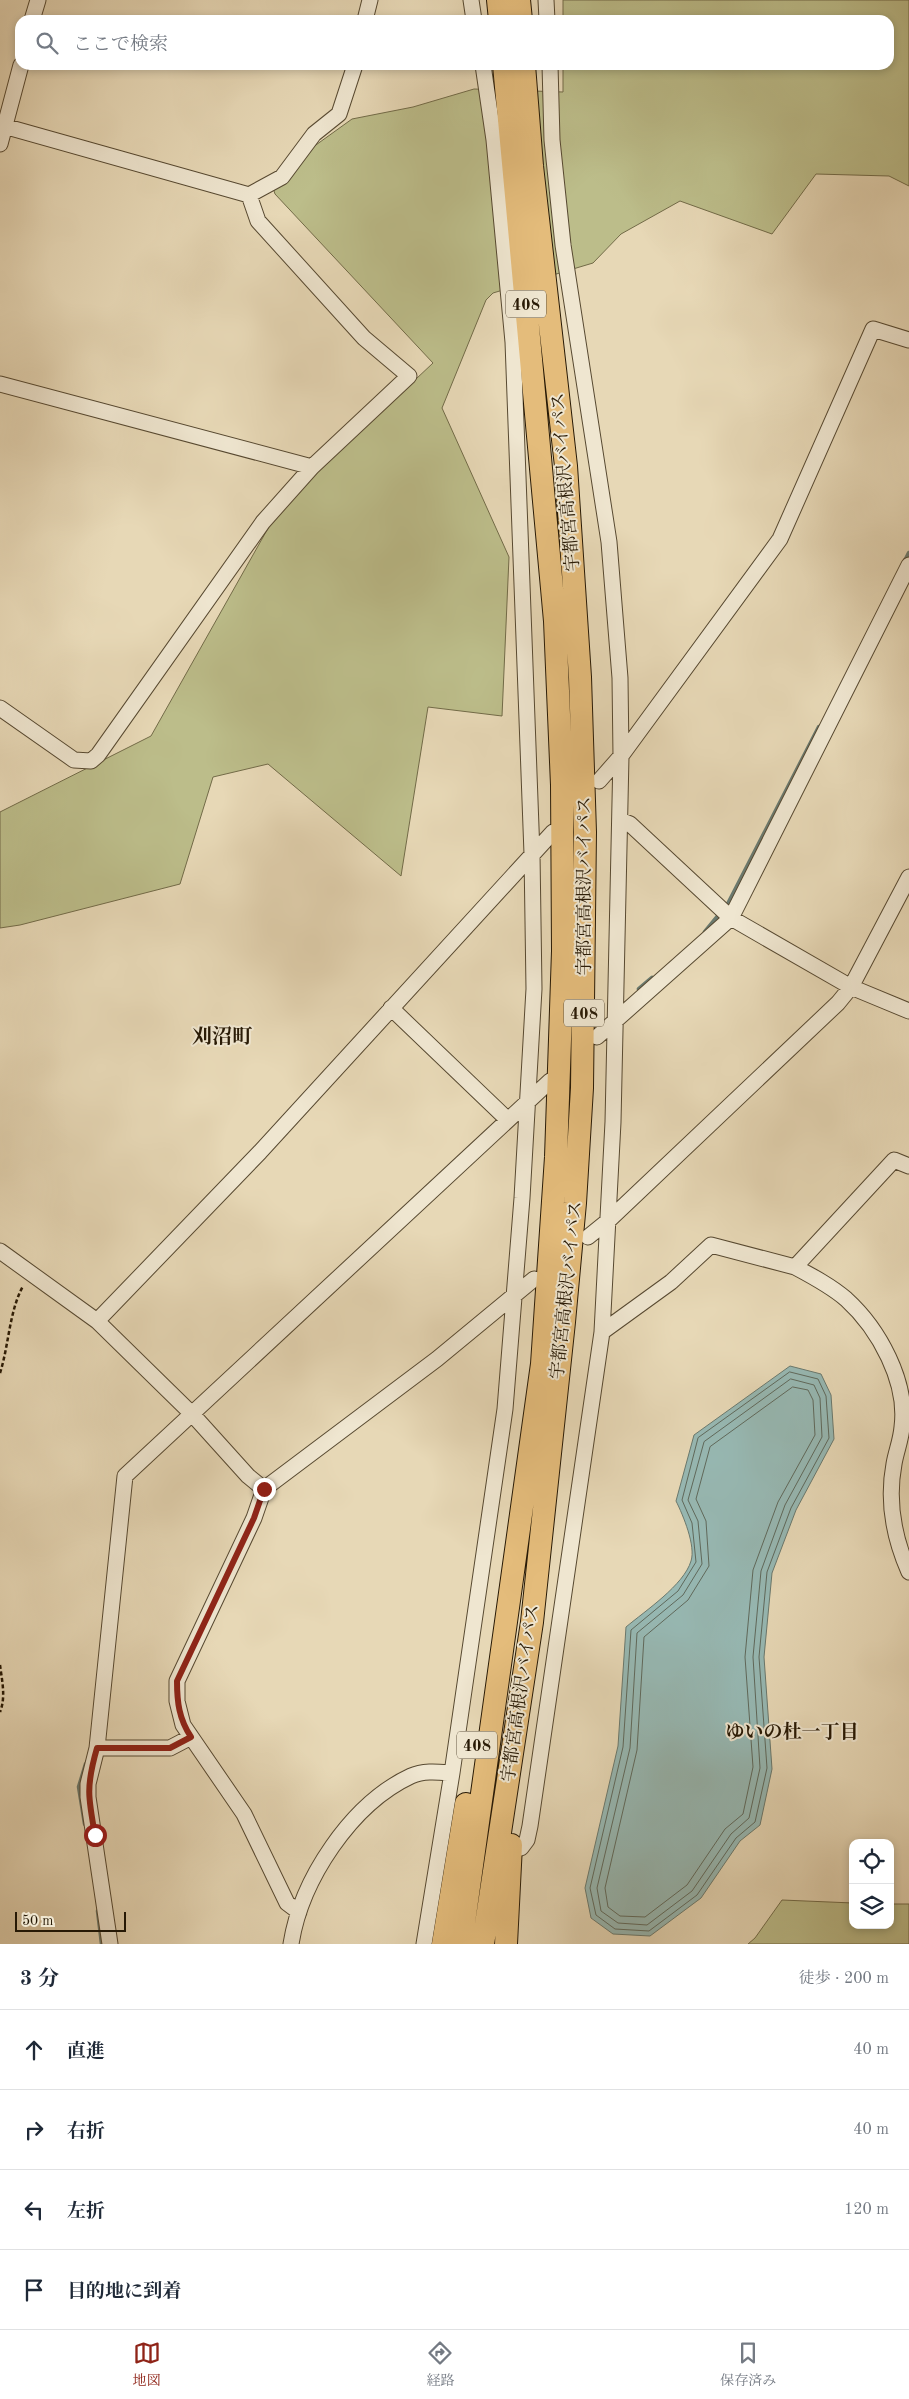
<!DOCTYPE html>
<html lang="ja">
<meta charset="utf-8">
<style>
body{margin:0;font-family:"Old Standard TT","Noto Serif JP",serif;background:#f6f6f7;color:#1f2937}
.controls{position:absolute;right:15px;bottom:15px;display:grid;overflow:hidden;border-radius:10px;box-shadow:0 2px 8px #0003}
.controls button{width:45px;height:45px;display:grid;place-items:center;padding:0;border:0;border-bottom:1px solid #e0e1e3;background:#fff;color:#1f2937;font:25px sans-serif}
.scale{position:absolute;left:15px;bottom:12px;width:111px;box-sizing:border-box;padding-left:5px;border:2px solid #271905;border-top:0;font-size:14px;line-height:18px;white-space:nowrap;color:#271905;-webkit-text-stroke:4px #efe6d0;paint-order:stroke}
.stop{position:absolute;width:15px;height:15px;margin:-11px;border:4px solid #8f2418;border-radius:50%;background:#fff}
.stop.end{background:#8f2418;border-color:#fff;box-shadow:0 1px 5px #0008}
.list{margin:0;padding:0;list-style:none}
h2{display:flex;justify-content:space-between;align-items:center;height:65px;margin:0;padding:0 20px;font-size:21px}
h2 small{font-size:16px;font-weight:400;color:#747a83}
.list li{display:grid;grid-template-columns:32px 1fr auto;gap:15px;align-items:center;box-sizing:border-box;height:80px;padding:0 20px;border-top:1px solid #e0e1e3}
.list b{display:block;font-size:19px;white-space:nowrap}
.list em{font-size:16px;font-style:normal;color:#747a83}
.icon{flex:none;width:28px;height:28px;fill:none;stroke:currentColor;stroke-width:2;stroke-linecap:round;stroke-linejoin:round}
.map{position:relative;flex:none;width:909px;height:1944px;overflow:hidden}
.search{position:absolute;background:#fff;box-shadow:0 2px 8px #0003;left:15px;right:15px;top:15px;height:55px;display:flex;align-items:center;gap:12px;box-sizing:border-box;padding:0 18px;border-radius:15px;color:#747a83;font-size:19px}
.sheet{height:385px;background:#fff}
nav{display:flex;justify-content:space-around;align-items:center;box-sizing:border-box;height:70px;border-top:1px solid #e0e1e3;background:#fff;font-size:14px;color:#747a83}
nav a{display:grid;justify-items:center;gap:2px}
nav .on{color:#8f2418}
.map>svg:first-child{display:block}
.green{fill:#bcbd8a;stroke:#726b48}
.water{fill:#97b9b4;stroke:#6a796e}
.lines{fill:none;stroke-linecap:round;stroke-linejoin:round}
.shore{stroke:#5f695c;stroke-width:1}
.stream{stroke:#6a796e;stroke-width:4.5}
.minor-casing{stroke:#574931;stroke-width:17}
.highway-casing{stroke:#271905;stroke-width:24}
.path{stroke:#271905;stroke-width:2.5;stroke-dasharray:4 2.5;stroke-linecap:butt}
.minor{stroke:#efe6d0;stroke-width:15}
.highway{stroke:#e4bc7b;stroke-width:22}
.route{stroke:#8f2418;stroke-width:6}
.labels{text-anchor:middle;stroke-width:4;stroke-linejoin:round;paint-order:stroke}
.shield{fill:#efe6d0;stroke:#635642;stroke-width:1}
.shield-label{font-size:16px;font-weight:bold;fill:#271905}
.street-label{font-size:18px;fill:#271905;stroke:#efe6d0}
.neighbourhood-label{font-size:19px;font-weight:bold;fill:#271905;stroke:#efe6d0}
.quarter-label{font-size:20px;font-weight:bold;fill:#271905;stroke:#efe6d0}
</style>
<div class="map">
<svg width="909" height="1944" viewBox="0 0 909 1944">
<rect width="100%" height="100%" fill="#e7d8b6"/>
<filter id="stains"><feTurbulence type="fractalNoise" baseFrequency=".004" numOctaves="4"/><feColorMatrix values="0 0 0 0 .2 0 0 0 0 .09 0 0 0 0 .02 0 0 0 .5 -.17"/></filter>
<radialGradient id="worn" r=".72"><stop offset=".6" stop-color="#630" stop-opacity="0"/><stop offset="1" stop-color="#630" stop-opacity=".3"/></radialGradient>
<path class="green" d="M563,0h346v186l-20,-10 -73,-2 -44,60 -92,-33 -59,33 -28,29 -100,30 -7,7 -44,108 67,149 -7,159 -74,-9 -27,169 -133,-112 -55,13 -33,107 -160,41 -20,3v-116l151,-76 129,-229 153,-144 -158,-169 -5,-16 82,-59 61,-12 61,-18 89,3v-27h326v-45h-326z
M782,1900l71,3v22h37v-21h19v40h-161l7,-6z"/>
<path class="water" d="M790,1366l31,8 10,21 3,44 -38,71 -24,63 -8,84 8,112 -12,56 -20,16 -39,57 -51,38 -37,-2 -22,-16 -6,-30 33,-142 8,-119c19,-16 58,-42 65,-66 5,-15 -8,-46 -15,-60l18,-66z"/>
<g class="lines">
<path class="shore" d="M790,1372l28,7 8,17 3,42 -38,70 -24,64 -8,85 8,111 -12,54 -19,16 -39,57 -48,36 -34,-2 -19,-14 -6,-27 33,-141 8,-117 47,-39 18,-29 -4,-39 -10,-23 16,-62z
M791,1379l23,6 6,13 2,39 -37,68 -24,66 -8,86 7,111 -11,50 -18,16 -39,57 -45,34 -29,-2 -17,-12 -4,-23 33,-140 7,-115 46,-38 19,-31 -4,-43 -10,-21 16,-58z
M793,1387l15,3 5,10 2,35 -37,67 -25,68 -8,87 8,110 -10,47 -18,15 -38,56 -42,32 -25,-1 -12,-9 -3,-19 32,-138 7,-113 44,-37 21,-34 -3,-45 -10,-22 14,-52z"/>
<path class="stream" d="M904,563l5,-10
M705,932l23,-28 91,-177
M639,989l13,-11
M85,1824l-6,-37 7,-23
M98,1911l4,33"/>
<defs>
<path id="minor" d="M471,0l3,20
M546,0l1,20
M32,20l6,-20
M365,20l5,-20
M0,125l249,70
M0,144l21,-79
M0,384l312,83
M0,708l74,52 17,1 7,-6 165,-233 49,-55 97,-91 -45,-38 -106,-117 -9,-26 33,-18 32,-43 25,-20 16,-49
M599,781l22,-25 159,-217 93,-210 36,11
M620,820l10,4 101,94 120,69 58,24
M391,1008l117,112
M597,1037l134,-119 178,-353
M588,1237l21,-17 229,-217 13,-16 58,-110
M0,1251l97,70 96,94 55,61 16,13
M795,1267c17,9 36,19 51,32 33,30 62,83 56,128 -1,13 -6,25 -8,37 -7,37 0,74 15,108
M97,1321l163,-169 293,-320
M602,1332l69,-50 40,-37 84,22 99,-107 15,6
M97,1748h73l21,-11
M511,1850l10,-2 6,-8 3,-14 72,-494 11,-210 8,-366 -1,-78 -11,-136 -46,-297 -11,-105 -2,-75
M299,1912l-12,-9 -43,-89 -61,-89 -6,-24v-20l77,-163 10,-29 173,-130 97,-80
M110,1944l-22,-147v-13l9,-36 28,-272 425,-395
M291,1944c10,-64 60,-140 120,-168 13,-6 28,-4 41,-3
M424,1944l28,-171 53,-364 17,-211 12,-209 -2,-135 -19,-512 -19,-202 -11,-75"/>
<path id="highway" d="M498,0l2,20
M519,0l2,20
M443,1944l23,-140
M461,1944l81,-580 14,-207 7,-206 -1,-166 -7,-164 -51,-556
M483,1944l49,-322 32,-300 11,-119 7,-115 3,-256 -5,-155 -14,-211 -34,-300 -8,-101
M506,1944l5,-99"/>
</defs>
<use href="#minor" class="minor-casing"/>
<use href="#highway" class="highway-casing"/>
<path class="path" d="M0,1373c9,-28 9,-61 23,-87
M0,1665c2,16 6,32 0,47"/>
<use href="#minor" class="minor"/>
<use href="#highway" class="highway"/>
</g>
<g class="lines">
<path class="route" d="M95,1835c-7,-38 -9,-49 2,-87h73l21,-11c-12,-18 -14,-35 -14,-56l77,-163 10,-29"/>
</g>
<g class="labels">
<g class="shield">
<rect x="506" y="290.5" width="40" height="27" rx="4"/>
<rect x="564" y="999.5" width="40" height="27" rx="4"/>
<rect x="457" y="1731.5" width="40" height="27" rx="4"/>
</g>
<g class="shield-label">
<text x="526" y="310">408</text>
<text x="584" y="1019">408</text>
<text x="477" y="1751">408</text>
</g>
<g class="street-label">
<text transform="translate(565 482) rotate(-95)" y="6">宇都宮高根沢バイパス</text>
<text transform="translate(584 886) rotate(-90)" y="6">宇都宮高根沢バイパス</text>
<text transform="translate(566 1290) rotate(-84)" y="6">宇都宮高根沢バイパス</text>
<text transform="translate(520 1693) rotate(-82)" y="6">宇都宮高根沢バイパス</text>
</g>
<g class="neighbourhood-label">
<text x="792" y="1738">ゆいの杜一丁目</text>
</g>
<g class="quarter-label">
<text x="222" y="1043">刈沼町</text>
</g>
</g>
<rect width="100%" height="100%" filter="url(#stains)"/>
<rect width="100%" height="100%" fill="url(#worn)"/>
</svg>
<div class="controls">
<button><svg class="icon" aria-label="locate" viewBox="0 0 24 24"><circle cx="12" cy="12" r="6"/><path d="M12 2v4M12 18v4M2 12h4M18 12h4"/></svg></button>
<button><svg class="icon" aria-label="layers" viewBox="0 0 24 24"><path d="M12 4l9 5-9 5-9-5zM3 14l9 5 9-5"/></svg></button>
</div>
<div class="scale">50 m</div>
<div class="stop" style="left:95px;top:1835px"></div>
<div class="stop end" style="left:264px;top:1489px"></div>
<div class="search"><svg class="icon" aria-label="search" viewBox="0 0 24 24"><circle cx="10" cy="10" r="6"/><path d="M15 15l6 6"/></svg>ここで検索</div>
</div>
<section class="sheet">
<h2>3 分<small>徒歩 · 200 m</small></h2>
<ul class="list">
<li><svg class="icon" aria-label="ahead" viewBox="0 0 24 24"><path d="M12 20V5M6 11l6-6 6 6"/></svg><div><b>直進</b></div><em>40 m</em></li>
<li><svg class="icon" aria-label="right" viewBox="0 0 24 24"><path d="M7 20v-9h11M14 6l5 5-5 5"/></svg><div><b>右折</b></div><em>40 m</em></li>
<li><svg class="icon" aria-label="left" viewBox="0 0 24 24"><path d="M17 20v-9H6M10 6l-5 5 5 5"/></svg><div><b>左折</b></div><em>120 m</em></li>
<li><svg class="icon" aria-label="arrive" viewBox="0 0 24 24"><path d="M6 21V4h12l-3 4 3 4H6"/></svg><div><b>目的地に到着</b></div></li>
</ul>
</section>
<nav>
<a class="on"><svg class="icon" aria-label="map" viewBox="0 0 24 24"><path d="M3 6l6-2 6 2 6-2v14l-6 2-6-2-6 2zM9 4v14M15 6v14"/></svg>地図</a>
<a><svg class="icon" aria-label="directions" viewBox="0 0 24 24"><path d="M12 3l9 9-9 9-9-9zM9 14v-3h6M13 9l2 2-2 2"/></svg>経路</a>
<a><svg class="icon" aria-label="saved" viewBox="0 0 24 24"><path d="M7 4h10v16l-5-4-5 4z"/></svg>保存済み</a>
</nav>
